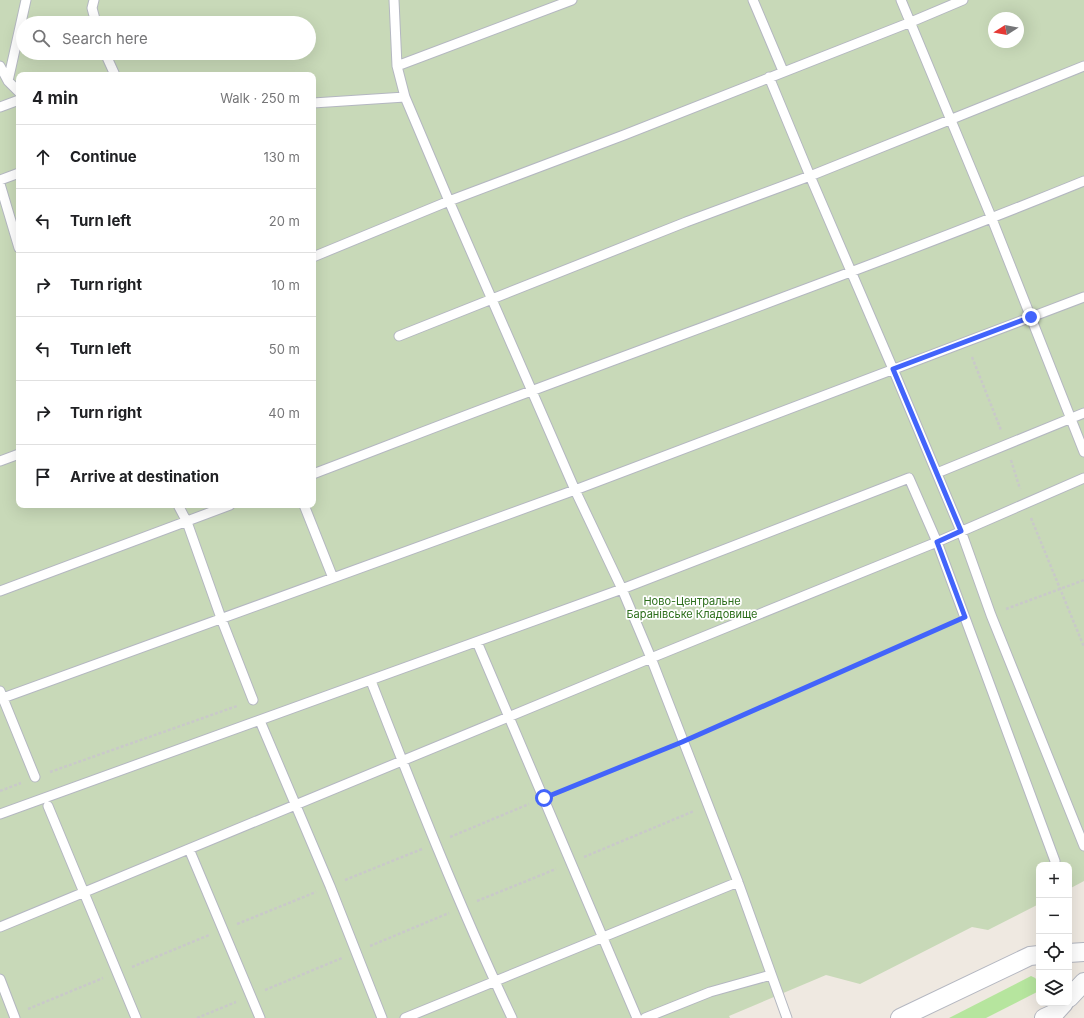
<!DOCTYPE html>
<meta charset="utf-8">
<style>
body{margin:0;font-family:Inter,sans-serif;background:#f2f2f2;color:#202124}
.controls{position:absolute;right:12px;bottom:12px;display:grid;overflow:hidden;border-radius:8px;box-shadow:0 4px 16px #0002}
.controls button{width:36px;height:36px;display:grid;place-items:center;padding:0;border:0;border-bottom:1px solid #e0e0e0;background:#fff;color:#202124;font:20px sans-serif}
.compass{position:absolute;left:988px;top:12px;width:36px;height:36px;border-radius:50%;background:#fff;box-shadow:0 4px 16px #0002;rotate:259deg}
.stop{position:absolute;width:12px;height:12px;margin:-9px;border:3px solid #4264fb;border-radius:50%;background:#fff}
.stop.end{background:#4264fb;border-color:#fff;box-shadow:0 1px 4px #0008}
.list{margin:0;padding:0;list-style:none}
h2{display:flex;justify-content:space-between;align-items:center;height:52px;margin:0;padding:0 16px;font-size:17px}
h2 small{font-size:13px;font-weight:400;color:#757577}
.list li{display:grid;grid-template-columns:26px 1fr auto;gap:12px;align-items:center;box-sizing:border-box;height:64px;padding:0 16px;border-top:1px solid #e0e0e0}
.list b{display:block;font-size:15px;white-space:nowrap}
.list em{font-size:13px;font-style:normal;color:#757577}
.icon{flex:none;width:22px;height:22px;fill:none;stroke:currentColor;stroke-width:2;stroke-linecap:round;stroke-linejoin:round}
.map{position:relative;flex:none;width:1084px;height:1018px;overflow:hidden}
.search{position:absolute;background:#fff;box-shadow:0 4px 16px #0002;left:16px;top:16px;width:300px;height:44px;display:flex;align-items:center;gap:10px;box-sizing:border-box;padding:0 14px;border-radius:22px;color:#757577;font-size:15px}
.panel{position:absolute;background:#fff;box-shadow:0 4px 16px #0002;left:16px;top:72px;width:300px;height:436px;border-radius:8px}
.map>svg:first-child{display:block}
.green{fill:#b6e59e}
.cemetery{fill:#c8d9b8;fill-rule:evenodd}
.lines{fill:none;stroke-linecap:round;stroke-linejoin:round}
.service-casing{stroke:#b4b7c1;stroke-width:11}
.minor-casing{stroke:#b4b7c1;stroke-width:20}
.path{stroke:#c9c9c9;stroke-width:2.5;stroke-dasharray:3 2;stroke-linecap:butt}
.service{stroke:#fff;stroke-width:9}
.minor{stroke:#fff;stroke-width:18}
.route{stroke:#4264fb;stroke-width:5}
.labels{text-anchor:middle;stroke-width:3.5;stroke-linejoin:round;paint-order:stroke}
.park-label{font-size:11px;fill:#2c6e1b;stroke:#fff}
</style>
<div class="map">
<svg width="1084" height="1018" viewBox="0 0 1084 1018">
<rect width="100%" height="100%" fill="#efe9e1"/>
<path class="green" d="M1031,976c8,3 8,7 8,15l-53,27h-37z"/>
<path class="cemetery" d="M0,0h1084v881l-15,8v-24h-30v39l-51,26 -16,-3 -112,57 -34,-9 -97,41 1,2h-730zM994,18h24v24h-24zM23,23h286v30h-286zM19,75h294v430h-294z"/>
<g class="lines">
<defs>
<path id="service" d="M94,0l-2,8 4,15
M394,0l3,66 8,31 44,104 126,289 47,99 29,69 87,224 49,136
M753,0l30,71
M901,0l91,219 92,233
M105,53l10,22
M0,66l8,15 11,11
M397,66l175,-66
M769,77l41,99 83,193 68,162 30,84 93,231
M8,81l18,-81
M313,103l92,-6
M0,107l19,-7
M0,180l19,-7
M0,184l19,64
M313,257l136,-56 175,-66 287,-113 52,-22
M399,336l287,-114 124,-46 274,-110
M0,461l19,-7
M937,473l147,-60
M313,474c74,-28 147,-57 221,-84 184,-69 368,-135 550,-209
M178,505l9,17 34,96 32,82
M304,505l29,73
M0,591l230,-86
M477,642l160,376
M371,681c44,113 89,227 141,337
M0,691l35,86
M0,699l575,-209 509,-193
M260,721l70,165 52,132
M48,806l88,212
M0,814l622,-225 287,-111 28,64 118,319
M189,849l71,169
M0,927l651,-269 286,-116 147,-64
M0,979l15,39
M405,1018l333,-136
M645,1018l65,-26 61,-17"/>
<path id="minor" d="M1069,953l15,-1
M1069,998l15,-16
M900,1018l130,-62 9,-1
M1044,1018l11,-5 9,-10"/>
</defs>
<use href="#service" class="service-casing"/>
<use href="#minor" class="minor-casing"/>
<path class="path" d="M972,357l29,73
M1011,460l9,29
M1031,518l53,129
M1006,609l78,-29
M698,735l252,-112
M50,772l187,-66
M0,791l21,-8
M558,793l112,-46
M450,837l79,-33
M584,857l110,-46
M345,880l77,-31
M477,901l79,-32
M237,924l79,-32
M370,946l79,-33
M132,967l77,-32
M265,990l77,-32
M28,1009l75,-31
M197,1018l39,-16"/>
<use href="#service" class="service"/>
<use href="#minor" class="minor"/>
</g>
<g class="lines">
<path class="route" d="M544,798l138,-56 283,-125 -28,-75 24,-11 -68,-162 138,-52"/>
</g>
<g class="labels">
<g class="park-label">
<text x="692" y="605">Ново-Центральне<tspan x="692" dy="13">Баранівське Кладовище</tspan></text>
</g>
</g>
</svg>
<div class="controls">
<button>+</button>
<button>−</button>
<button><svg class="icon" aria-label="locate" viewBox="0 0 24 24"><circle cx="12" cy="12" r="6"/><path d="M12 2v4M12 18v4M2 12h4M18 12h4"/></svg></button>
<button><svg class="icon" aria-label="layers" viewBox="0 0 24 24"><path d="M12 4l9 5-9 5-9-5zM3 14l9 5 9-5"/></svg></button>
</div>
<svg class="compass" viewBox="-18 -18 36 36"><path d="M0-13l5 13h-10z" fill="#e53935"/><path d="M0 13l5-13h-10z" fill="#757577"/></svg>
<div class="stop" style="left:544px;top:798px"></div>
<div class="stop end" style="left:1031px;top:317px"></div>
<div class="search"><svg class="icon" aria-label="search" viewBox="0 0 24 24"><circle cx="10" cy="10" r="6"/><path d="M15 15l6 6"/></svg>Search here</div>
<section class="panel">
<h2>4 min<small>Walk · 250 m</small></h2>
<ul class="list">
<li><svg class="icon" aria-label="ahead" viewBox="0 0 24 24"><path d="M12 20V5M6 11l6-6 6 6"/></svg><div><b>Continue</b></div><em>130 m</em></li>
<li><svg class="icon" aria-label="left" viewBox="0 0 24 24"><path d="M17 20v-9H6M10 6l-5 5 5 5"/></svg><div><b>Turn left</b></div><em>20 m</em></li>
<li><svg class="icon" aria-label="right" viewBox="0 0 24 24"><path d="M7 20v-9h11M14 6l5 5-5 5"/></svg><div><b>Turn right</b></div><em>10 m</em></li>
<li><svg class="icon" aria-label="left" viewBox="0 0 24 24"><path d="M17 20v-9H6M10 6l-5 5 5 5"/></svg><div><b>Turn left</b></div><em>50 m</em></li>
<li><svg class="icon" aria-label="right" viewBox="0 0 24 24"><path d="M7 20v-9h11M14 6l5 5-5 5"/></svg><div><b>Turn right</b></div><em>40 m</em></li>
<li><svg class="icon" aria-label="arrive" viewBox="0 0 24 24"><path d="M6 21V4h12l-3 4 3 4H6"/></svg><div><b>Arrive at destination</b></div></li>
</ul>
</section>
</div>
